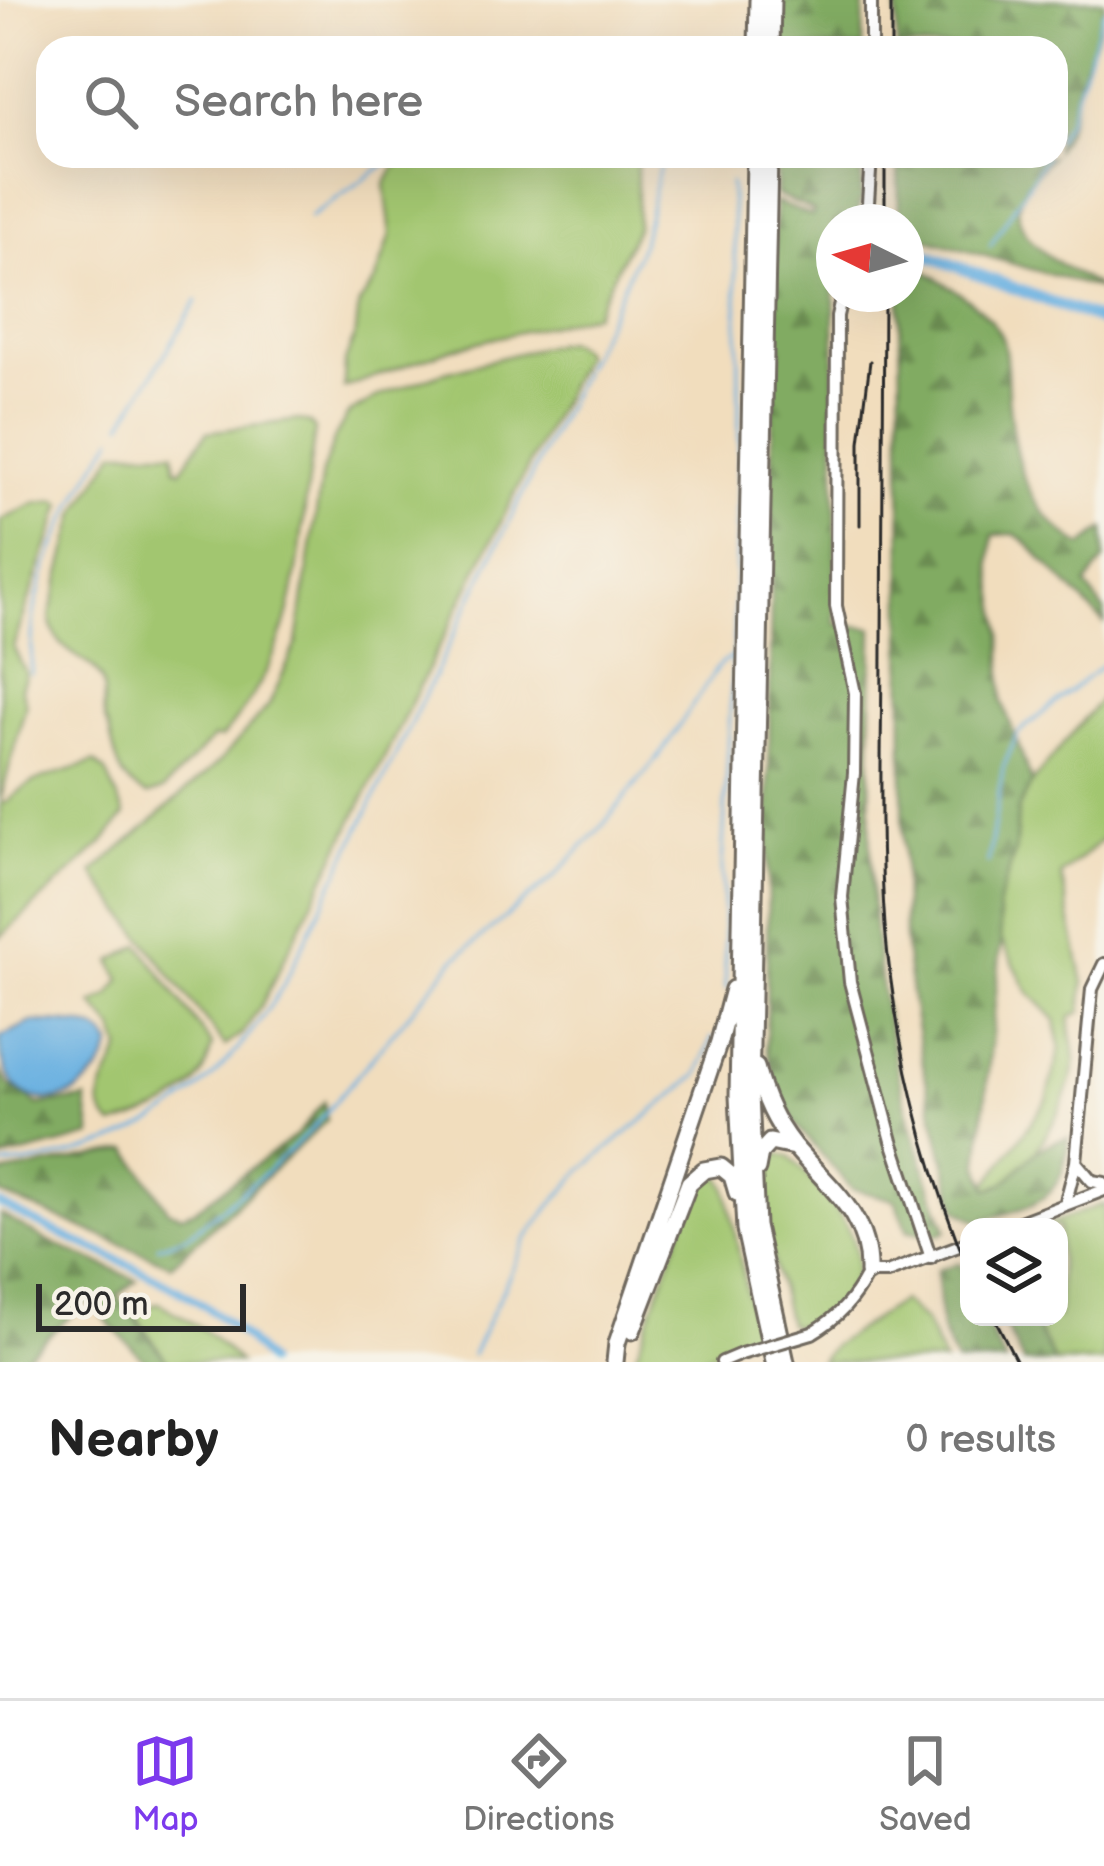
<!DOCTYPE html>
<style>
body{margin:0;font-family:"Balsamiq Sans",sans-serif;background:#f6f6f6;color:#222}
.controls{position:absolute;right:36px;bottom:36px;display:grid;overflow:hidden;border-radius:24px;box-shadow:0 12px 48px #0002}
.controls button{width:108px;height:108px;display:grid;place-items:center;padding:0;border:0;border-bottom:3px solid #e0e0e0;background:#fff;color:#222;font:60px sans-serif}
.compass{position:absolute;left:816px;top:204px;width:108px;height:108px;border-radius:50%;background:#fff;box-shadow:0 12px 48px #0002;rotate:275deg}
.scale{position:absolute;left:36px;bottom:30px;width:210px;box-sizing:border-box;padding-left:12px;border:6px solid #2b2b2b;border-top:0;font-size:33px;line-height:42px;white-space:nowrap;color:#2b2b2b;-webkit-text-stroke:9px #f7f3e8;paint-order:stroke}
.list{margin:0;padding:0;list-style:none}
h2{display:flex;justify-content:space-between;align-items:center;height:156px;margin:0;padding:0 48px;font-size:51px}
h2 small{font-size:39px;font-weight:400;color:#767676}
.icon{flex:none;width:66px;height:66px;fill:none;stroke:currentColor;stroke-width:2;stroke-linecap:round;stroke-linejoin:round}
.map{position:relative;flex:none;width:1104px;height:1362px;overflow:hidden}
.search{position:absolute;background:#fff;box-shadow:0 12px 48px #0002;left:36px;right:36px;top:36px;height:132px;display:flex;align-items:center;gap:30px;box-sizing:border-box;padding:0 42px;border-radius:36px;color:#767676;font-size:45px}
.sheet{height:336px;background:#fff}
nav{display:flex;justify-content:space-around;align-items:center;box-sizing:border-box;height:168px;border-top:3px solid #e0e0e0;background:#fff;font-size:33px;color:#767676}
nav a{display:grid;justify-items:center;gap:6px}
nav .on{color:#7c3aed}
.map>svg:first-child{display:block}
.green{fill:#a2c670;stroke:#66784e;stroke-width:3}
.forest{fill:url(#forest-firs);stroke:#566b46;stroke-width:3}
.water{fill:#6bb1e1;stroke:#4b6e86;stroke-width:3}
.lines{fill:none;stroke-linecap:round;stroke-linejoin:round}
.stream{stroke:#6bb1e1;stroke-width:3}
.canal{stroke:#6bb1e1;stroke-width:8}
.river{stroke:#6bb1e1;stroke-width:12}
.minor-casing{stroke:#70695e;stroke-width:16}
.highway-casing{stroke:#70695e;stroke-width:21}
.minor{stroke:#fff;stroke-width:10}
.highway{stroke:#fff;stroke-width:15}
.rail{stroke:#2b2b2b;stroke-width:3}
.minor-bridge-casing{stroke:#70695e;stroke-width:16;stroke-linecap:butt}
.minor-bridge{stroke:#fff;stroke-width:10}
</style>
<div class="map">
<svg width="1104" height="1362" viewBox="0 0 1104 1362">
<defs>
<pattern id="forest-firs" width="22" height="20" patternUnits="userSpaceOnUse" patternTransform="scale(3)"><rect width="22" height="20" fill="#81ab62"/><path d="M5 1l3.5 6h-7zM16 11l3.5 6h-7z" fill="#6a8b51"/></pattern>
</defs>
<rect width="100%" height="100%" fill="#f7f3e8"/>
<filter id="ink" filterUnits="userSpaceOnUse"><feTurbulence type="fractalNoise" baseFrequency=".00833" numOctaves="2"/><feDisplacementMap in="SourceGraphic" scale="24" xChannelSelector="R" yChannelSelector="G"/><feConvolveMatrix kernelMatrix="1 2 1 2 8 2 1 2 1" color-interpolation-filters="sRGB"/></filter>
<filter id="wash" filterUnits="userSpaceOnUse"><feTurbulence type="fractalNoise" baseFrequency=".004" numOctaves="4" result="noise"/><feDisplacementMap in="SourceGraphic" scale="48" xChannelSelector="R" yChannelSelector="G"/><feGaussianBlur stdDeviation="2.7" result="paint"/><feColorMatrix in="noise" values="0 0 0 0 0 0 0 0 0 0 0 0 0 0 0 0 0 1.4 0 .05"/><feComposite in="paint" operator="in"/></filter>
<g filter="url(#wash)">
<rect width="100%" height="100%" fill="#f1ddbd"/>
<path class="green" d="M408,156h229v71l-43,87 -141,34 -109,40 1,-26 11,-30 3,-28 17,-24 15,-46 -6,-49 8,-15z
M565,341l13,6 5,9 -321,648 -20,30 -17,12 -132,-173 125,-110 51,-58 28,-62 25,-170 13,-36 13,-23 33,-19 60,-22z
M299,420l11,3 5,7c-20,120 -7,209 -94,308h-8l-50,52 -15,5c-30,-13 -31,-33 -38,-61 -1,-6 -5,-11 -6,-18 -2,-11 3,-24 -3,-37 -12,-26 -45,-20 -51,-63l27,-103 39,-62h58l2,17 5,2 26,-38z
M58,501l4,4 -49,142 13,26 -5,15 5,16 -26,98 6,1c24,-27 55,-28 88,-41l12,10 19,43 -23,29 -102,93v-416l37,-18z
M1104,695v143l-43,37 23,108 -3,29 -10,5c-4,17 6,30 4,46 -5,38 -48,120 -87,126l-2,-3 61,-86 13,-52 -4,-28 -28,-29 -30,-57v-30l17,-52 3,-43 14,-27z
M140,945l72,100c-3,9 -4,20 -9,28 -16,29 -61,45 -90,53 -28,-28 -2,-45 8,-78l-7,-19 -21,-25 16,-8 12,-16 -9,-19z
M780,1154l10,3c38,41 103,100 41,154 -14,12 -26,20 -43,13 -11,-51 -32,-111 -20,-163z
M709,1176h11l6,10 28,145 -3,5 -59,26h-59l66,-181z
M1104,1204v158h-49l-25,-45h29v-90h-18z
M902,1301l23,21 19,40h-124l12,-16z
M159,1303l44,26 36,33h-71l-32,-46 4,-7z"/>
<path class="forest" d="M779,0h85l-1,48h-85z
M897,0h207c0,26 -15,50 -23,75 -9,26 -9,50 -25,74v-101h-159z
M776,156h86l-1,43 -7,23h-20l2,402 37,4c-1,88 -5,177 -1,265 6,116 33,229 75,337l-9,5 -30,-4 -13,-31 -43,-11 -56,-64 -21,-43 -9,-36 9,-844 37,14 2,-5 -38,-16z
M898,156h153c-11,14 -29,30 -32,48 -7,41 56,68 84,86l-183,-53 -3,29c28,17 71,41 85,72 6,16 5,40 6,56 5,64 16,116 74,152l22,-17v31l-18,25 18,26v12l-79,-82 -10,-7 -22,1 -2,30 11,68v68l30,81 -14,27 -3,43 -17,52 3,40 -22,219 9,26c31,-5 33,-42 80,-51 -3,64 -35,68 -90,83l-20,-11c-26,-90 -44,-180 -54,-273l-4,-643h6v-72h-7z
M0,1072l9,13 29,20 48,-6 6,37 -92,24z
M324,1102l3,18 -156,145 -171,-71v-20l129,-24 40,61 13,4 12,-5 103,-75z
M0,1214l47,27 90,39 -19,15 50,67h-22l-58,-61 -70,61h-18z
M960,1263l9,21v33h14l22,45h-49l-15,-32 -4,-60z
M1001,1317h29l25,45h-32z"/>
<path class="water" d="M32,1022c26,1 68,-3 80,24 -26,72 -112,75 -112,-9z"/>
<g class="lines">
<path class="stream" d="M1056,140l11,-19 37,-111
M309,218l88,-62
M990,246l56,-90
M123,423l74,-122
M31,674c1,-21 0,-45 4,-66 13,-61 45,-119 79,-171
M988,863l15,-95 15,-35 86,-69
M726,989l-4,-123 11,-209
M0,1166c134,-11 213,-67 283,-180l328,-674 31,-69 20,-87
M158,1246l29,-10 78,-63 48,-45 143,-170 98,-81 49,-52 59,-73 57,-87 14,-9c6,-159 11,-315 -3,-473
M472,1355l54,-115 24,-33 33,-38 115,-94 14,-37"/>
<path class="canal" d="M0,1204c87,50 202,76 267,158"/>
<path class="river" d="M924,254l180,68"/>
</g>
</g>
<g filter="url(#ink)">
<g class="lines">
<defs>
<path id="minor" d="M871,48v-48
M862,222l6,-19 3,-47
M842,294l-5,22 -1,290 19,87 -1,80 -12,124 8,85 42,159 39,117
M1076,1162l16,-173 12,-25
M1065,1205l11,-43 16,19 12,2
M1007,1227l97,-37
M812,1333c27,-16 41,-32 56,-60h19l82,-31
M722,1362l19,-8"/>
<path id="highway" d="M757,48l1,-48
M771,48l1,-48
M755,156l-17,940 7,134 29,132
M769,156l-19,939 6,131 30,136
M756,1067c7,30 18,54 37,78 34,41 77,69 75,128
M757,1169l3,-16 10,-11 24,5
M632,1331l57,-148 15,-13 17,-3 11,9 5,17
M615,1362l2,-19 102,-301 14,-53"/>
</defs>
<use href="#minor" class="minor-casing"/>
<use href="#highway" class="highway-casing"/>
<use href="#minor" class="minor"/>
<use href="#highway" class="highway"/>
<path class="rail" d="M891,48v-48
M885,222v-66
M884,294c-1,116 -1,232 -2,348 0,94 -4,189 3,284 10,119 39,235 84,345
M860,525v-83l10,-81
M994,1317l23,45"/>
<defs>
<path id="minor-bridge" d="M741,1354l71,-21"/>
</defs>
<use href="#minor-bridge" class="minor-bridge-casing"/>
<use href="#minor-bridge" class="minor-bridge"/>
</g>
</g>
</svg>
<div class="controls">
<button><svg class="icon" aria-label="layers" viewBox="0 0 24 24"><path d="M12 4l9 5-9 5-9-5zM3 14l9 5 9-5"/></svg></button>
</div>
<svg class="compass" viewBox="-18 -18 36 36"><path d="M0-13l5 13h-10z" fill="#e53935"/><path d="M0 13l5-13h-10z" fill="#767676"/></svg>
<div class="scale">200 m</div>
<div class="search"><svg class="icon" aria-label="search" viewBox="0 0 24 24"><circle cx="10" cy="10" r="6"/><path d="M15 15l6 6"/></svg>Search here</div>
</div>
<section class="sheet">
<h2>Nearby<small>0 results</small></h2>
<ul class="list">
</ul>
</section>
<nav>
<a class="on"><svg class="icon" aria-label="map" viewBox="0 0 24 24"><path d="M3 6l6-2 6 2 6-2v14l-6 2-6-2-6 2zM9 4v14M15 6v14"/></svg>Map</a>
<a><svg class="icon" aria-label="directions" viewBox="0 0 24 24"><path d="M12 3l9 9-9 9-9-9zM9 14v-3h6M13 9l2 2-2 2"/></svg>Directions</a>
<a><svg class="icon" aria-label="saved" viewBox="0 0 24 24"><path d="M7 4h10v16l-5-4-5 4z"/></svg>Saved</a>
</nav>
